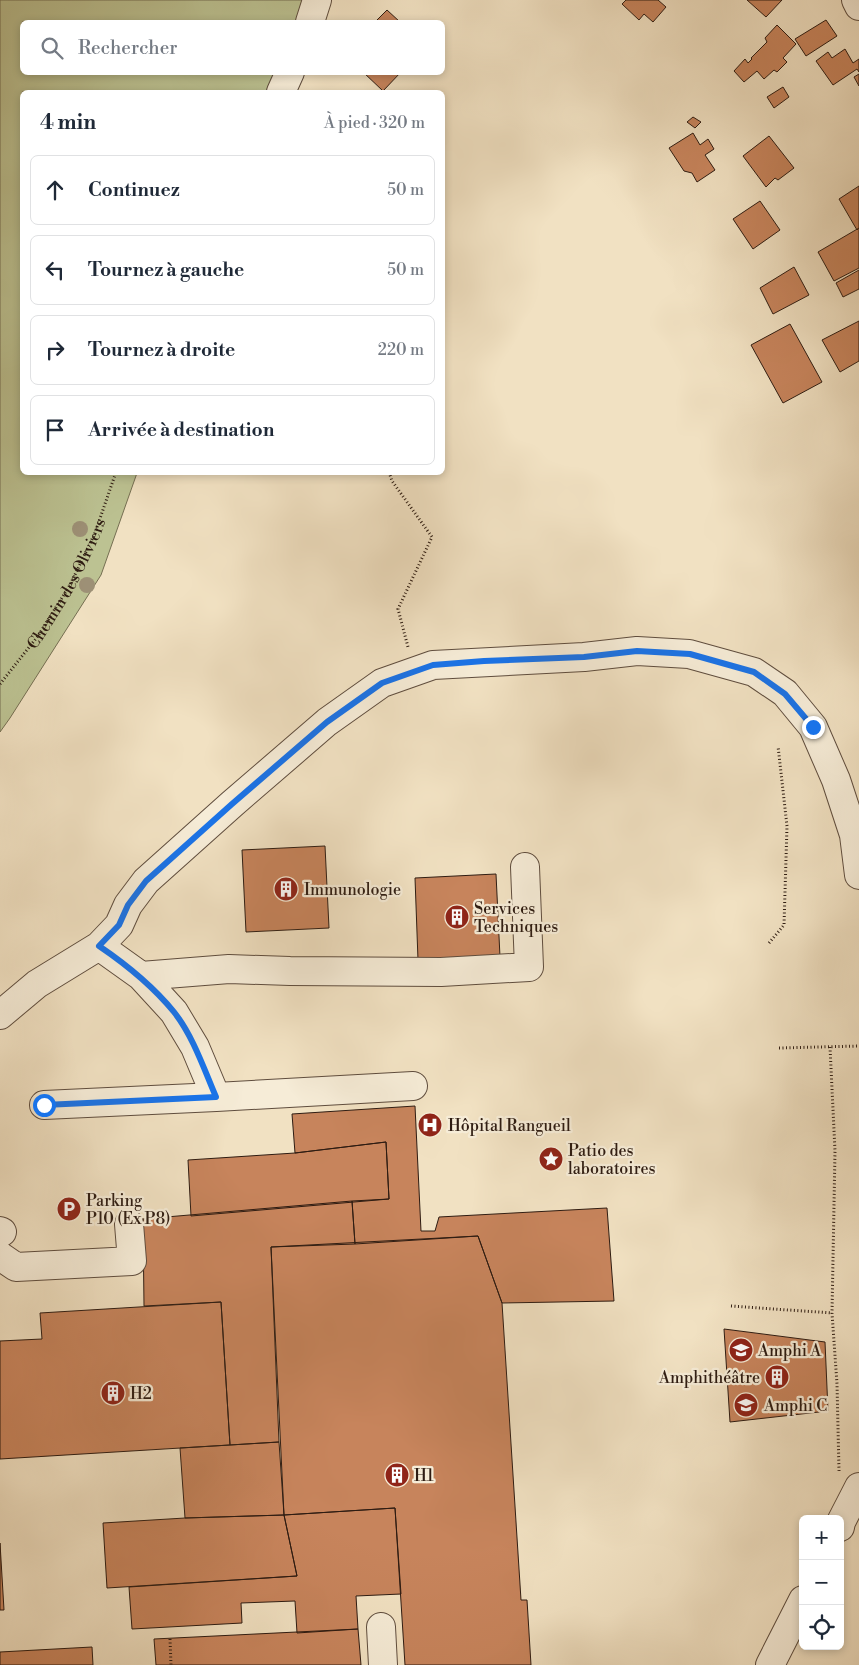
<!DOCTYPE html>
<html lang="fr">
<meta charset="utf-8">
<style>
body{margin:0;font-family:"Libre Bodoni",serif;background:#f6f6f7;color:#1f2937}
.controls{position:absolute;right:15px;bottom:15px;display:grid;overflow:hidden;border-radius:8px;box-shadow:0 2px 8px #0003}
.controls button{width:45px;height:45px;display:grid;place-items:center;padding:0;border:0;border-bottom:1px solid #e0e1e3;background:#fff;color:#1f2937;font:25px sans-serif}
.stop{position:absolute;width:15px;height:15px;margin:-11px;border:4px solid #1a73e8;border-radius:50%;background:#fff}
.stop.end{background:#1a73e8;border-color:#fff;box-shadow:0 1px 5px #0008}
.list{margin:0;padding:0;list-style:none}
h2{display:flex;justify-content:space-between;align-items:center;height:65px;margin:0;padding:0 20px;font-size:21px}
h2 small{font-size:16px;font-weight:400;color:#747a83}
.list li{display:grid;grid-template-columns:32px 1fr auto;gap:15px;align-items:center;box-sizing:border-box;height:70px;margin:0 10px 10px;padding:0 10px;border:1px solid #e0e1e3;border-radius:8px}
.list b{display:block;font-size:19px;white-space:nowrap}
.list em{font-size:16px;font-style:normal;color:#747a83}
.icon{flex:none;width:28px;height:28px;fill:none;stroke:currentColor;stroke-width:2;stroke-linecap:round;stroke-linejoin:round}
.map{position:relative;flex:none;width:859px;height:1665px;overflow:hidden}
.search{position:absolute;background:#fff;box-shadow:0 2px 8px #0003;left:20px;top:20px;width:425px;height:55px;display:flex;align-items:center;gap:12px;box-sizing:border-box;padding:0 18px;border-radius:8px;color:#747a83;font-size:19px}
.panel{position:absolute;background:#fff;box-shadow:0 2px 8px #0003;left:20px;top:90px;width:425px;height:385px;border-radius:8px}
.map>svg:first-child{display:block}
.green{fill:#bcc292;stroke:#756f52}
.building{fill:#c7845c;stroke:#2e1c12}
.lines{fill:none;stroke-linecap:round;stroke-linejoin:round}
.minor-casing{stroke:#5f4d3e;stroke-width:30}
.path{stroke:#2e1c12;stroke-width:3;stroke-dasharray:1 2.5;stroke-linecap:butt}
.minor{stroke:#f6ecd7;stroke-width:28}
.tree{fill:#9d9076}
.route{stroke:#1a73e8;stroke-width:6}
.labels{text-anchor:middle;stroke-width:4.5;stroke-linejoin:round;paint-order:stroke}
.street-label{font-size:16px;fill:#2e1c12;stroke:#f6ecd7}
.poi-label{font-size:16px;fill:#2e1c12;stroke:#f6ecd7;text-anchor:start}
</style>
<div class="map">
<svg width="859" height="1665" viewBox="0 0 859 1665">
<rect width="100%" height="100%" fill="#f1e1c2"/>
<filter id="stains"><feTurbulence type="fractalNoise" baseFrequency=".004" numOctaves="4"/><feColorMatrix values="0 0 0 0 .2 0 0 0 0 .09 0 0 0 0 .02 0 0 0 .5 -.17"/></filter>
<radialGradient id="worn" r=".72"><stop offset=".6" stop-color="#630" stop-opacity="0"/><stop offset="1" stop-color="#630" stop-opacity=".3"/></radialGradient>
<path class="green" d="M0,0h328l-9,22h-297v50l275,1 -9,19h-266v380l115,1 -36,102 -91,143 -10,14z"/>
<path class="building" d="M626,0h32l8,7 -13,15 -9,-8 -5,6 -17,-16z
M747,0h35l-16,17z
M387,10l13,12h-25z
M826,20l11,16 -31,20 -11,-17z
M777,25l19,19 -13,14 4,4 -10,10 -3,-2 -10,9 -7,-8 -13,11 -10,-11 11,-12 3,4 4,-4 -1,-1 16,-16 -2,-4z
M845,49l8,14 6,-4v13l-2,-3 -24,16 -17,-24 12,-9 4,6z
M363,72h38l-18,19z
M859,74v12l-5,-9z
M783,87l6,10 -15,11 -7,-11z
M693,117l8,5 -6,6 -8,-6z
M693,133l7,12 8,-6 6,10 -9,6 10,15 -18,12 -5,-9 -8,-2 -15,-23z
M769,136l25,32 -16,12 -3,-2 -9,9 -23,-31z
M859,186v42l-2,2 -18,-31z
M760,201l20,29 -27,19 -20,-30z
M859,228v40l-25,13 -16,-29z
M794,267l15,28 -36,19 -13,-26z
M859,270v19l-16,8 -7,-14z
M859,321v40l-19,11 -18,-32z
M790,324l32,58 -39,21 -32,-58z
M325,846l4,82 -83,4 -4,-82z
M496,874l4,83 -82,3 -3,-82z
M415,1106l6,125h14l4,-14 168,-9 7,93 -112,2 -24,-67 -123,8 -3,-43 37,-2 -3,-57 -91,11 -3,-39z
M386,1142l3,57 -198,17 -3,-56 107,-7z
M352,1201l3,43 -84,3 8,195 -49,3 -9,-143 -77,4 -1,-87z
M478,1236l24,67 19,297h6l4,65h-126l-10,-157 -111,7 -13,-268z
M221,1302l9,143 -230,14v-118l42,-2 -2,-26z
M724,1329l101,13 3,69 -98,11z
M279,1442l5,73 -99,3 -5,-70z
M395,1508l6,86 -45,2 2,33 -61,4 -2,-32 -54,2 1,20 -110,6 -3,-42 168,-11 -13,-61z
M284,1515l13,61 -190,12 -4,-65 82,-5z
M0,1543l4,67h-4z
M358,1629l3,36h-205l-2,-26z
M92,1647l1,18h-93v-13z"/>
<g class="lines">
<defs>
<path id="minor" d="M856,0l3,6
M310,22l7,-22
M281,92l9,-20
M99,946l42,30 88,-7 61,2 151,1 88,-5 -4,-100
M141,976l33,36 21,35 21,50 197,-11
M0,1015l37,-31 62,-38 20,-21 9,-20 18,-24 86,-77 95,-82 55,-39 51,-18 151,-8 53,-6 52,3 65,18 31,21 28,34 23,53 18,55 5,40
M44,1105l172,-8
M0,1231l2,1
M0,1256l16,11 116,-6 -3,-37
M840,1527l1,-5 18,-35
M381,1627l2,38
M770,1665l33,-65"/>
</defs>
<use href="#minor" class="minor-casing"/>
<g class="path">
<path d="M389,472l3,9 40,56 -34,72 10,38"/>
<path id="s1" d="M0,684l38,-48 32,-51 25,-52 21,-61"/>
<path d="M769,943l15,-18 3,-99 -9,-80"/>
<path d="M830,1047l5,104 -3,162 5,71 2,87"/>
<path d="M779,1048l80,-2"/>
<path d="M731,1306l101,7"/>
<path d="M170,1639l1,26"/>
</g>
<use href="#minor" class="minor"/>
</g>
<g class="tree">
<circle cx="80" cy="529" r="8"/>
<circle cx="87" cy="585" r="8"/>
</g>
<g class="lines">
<path class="route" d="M44,1105l172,-8c-12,-28 -23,-61 -42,-85 -22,-27 -47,-47 -75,-66l20,-21 9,-20 18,-24 86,-77 95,-82 55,-39 51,-18 51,-4 100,-4 53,-6 53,3 64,18 31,22 28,33"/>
</g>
<defs>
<symbol id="building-disc" viewBox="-11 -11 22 22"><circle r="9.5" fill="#8f2418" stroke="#f6ecd7"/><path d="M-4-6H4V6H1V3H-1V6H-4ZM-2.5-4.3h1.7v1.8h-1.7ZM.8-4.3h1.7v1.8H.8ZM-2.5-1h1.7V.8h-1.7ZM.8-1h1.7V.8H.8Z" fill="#fff"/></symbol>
<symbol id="hospital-disc" viewBox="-11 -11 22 22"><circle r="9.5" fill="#8f2418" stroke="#f6ecd7"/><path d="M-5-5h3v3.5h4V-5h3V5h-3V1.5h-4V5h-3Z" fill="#fff"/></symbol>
<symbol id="sight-disc" viewBox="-11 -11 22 22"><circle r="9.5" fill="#8f2418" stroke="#f6ecd7"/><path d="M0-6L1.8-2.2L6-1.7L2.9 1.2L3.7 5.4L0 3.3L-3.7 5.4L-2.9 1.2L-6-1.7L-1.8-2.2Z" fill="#fff"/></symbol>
<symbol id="parking-disc" viewBox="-11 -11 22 22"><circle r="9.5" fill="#8f2418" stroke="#f6ecd7"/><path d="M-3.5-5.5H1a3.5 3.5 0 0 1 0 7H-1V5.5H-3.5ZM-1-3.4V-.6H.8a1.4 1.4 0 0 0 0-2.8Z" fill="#fff"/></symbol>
<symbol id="university-disc" viewBox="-11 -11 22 22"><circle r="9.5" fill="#8f2418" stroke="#f6ecd7"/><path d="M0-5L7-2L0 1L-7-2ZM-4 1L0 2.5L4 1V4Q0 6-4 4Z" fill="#fff"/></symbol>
</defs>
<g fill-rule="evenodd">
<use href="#building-disc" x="272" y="875" width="28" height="28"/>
<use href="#building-disc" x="443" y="903" width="28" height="28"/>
<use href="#hospital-disc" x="416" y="1111" width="28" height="28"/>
<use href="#sight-disc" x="537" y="1145" width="28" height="28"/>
<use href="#parking-disc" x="55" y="1195" width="28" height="28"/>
<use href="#university-disc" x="727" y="1336" width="28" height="28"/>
<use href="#building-disc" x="763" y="1363" width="28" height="28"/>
<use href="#building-disc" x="99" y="1379" width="28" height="28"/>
<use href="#university-disc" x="732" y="1391" width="28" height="28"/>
<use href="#building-disc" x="383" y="1461" width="28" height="28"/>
</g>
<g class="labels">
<g class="street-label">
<text dy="6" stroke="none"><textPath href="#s1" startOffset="121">Chemin des Oliviers</textPath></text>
</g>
<g class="poi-label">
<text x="304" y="895">Immunologie</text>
<text x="474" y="914">Services<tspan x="474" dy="18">Techniques</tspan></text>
<text x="448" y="1131">Hôpital Rangueil</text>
<text x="568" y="1156">Patio des<tspan x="568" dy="18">laboratoires</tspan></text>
<text x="86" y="1206">Parking<tspan x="86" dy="18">P10 (Ex P8)</tspan></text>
<text x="758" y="1356">Amphi A</text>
<text x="760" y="1383" text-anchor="end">Amphithéâtre</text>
<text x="130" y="1399">H2</text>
<text x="764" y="1411">Amphi C</text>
<text x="414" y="1481">H1</text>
</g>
</g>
<rect width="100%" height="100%" filter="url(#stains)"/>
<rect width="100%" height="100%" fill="url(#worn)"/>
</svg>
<div class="controls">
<button>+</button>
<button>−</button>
<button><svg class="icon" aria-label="locate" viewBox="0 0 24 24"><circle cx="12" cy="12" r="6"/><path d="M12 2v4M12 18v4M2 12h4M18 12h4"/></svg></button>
</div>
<div class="stop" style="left:44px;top:1105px"></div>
<div class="stop end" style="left:813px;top:727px"></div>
<div class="search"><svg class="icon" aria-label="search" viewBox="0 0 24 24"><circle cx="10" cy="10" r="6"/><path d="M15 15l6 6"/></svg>Rechercher</div>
<section class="panel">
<h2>4 min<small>À pied · 320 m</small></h2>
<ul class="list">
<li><svg class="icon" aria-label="ahead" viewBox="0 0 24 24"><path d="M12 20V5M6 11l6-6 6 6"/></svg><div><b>Continuez</b></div><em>50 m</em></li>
<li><svg class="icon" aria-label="left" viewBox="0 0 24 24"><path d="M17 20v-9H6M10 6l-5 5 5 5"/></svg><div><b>Tournez à gauche</b></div><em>50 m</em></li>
<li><svg class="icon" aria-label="right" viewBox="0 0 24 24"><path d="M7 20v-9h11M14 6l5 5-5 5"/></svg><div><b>Tournez à droite</b></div><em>220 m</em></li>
<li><svg class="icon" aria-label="arrive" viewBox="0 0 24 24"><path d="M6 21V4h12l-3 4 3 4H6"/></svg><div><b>Arrivée à destination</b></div></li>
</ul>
</section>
</div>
